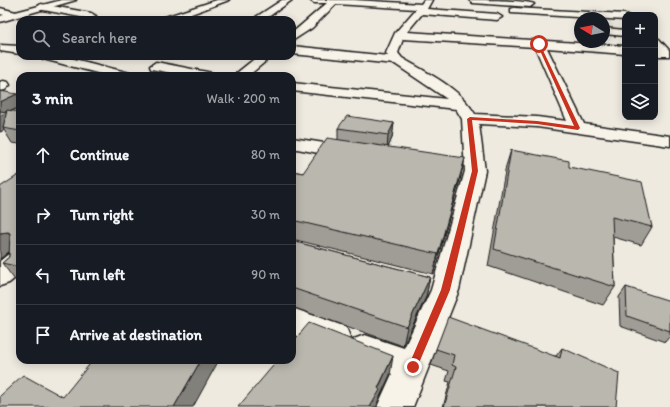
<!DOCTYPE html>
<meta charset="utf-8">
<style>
body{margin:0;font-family:Itim,sans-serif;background:#20242c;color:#f1f3f6}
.controls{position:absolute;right:12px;top:12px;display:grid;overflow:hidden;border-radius:8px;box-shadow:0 2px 10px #0003}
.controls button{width:36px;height:36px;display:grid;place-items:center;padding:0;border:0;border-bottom:1px solid #363941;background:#171b24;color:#f1f3f6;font:20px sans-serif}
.compass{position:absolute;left:574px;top:12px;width:36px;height:36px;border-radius:50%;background:#171b24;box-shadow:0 2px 10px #0003;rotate:280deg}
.stop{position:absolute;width:12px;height:12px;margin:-9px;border:3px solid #c8321e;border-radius:50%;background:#fff}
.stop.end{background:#c8321e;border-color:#fff;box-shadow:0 1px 4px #0008}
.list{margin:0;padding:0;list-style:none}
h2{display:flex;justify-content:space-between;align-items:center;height:52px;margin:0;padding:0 16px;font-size:17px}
h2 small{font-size:13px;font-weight:400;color:#9ea1a6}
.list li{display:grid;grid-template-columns:26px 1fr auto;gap:12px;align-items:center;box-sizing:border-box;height:60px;padding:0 16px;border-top:1px solid #363941}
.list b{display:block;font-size:15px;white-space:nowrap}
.list em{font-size:13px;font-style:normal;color:#9ea1a6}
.icon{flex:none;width:22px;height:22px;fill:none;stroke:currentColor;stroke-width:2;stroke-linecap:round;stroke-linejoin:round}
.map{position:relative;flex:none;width:670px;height:407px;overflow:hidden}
.search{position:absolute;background:#171b24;box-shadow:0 2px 10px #0003;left:16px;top:16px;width:280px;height:44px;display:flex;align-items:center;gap:10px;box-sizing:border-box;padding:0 14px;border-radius:12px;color:#9ea1a6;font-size:15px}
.panel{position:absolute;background:#171b24;box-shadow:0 2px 10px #0003;left:16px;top:72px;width:280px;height:292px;border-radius:12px}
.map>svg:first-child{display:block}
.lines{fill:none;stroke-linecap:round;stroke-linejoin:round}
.street-casing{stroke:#1c1c1c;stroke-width:3}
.secondary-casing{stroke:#1c1c1c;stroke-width:3}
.street{fill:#f7f3e8;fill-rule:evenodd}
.secondary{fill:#f7f3e8;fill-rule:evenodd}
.wall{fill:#a09d96;stroke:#1c1c1c}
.shaded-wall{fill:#82807a;stroke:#1c1c1c}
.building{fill:#bab7af;stroke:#1c1c1c}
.route{fill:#c8321e}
</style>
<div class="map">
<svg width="670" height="407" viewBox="0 0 670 407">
<rect width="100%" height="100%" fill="#eeeae0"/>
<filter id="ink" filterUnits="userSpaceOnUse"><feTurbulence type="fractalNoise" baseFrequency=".025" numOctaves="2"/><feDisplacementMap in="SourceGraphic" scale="8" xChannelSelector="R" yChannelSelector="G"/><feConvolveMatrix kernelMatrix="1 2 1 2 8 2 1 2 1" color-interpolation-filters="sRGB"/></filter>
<g filter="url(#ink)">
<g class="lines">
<defs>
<path id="street" d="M217,0h12l-54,20h-15l2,-2z
M282,0h10l-28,20h-9l1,-3z
M310,0h44l67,4 3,-4h8l-5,9 70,5 5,3 -5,3 -75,-6 -15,18 218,14v8l-78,-6 37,76 86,12v10l-133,-19 -58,-3 6,47 -26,119 -46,117h-36l15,-33 -38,-15 -5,-10 5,-10 11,-4 39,13 27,-58 34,-119 -3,-52 -6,-10 -164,-18v-8l155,16 -52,-35 -103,-10v-8l96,10 -2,-3 9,-20 21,-24 -80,-5 -24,24 -20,13v-8l35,-30h-13zM403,39l132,8 32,74 -30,-4 -62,-3c-16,-27 -46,-40 -73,-56l-4,-5z
M469,0c12,0 57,0 65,4l-4,3 -57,-4z
M41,4l50,9 5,3 -5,3 -53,-10 -1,-2z
M0,8l16,4 2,2 -5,3 -13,-3z
M514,8l111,6 3,1h-3v5l-114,-7v-4z
M604,28l21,2v6l-21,-2z
M655,38l4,1 10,11v6h-14z
M0,45l20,1v8l-20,-3z
M41,56h21l68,17 2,3h-23l-66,-17z
M258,56h14l-24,20h-15z
M156,62l51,10 5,1 2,3h-27l-36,-7 -1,-3z
M3,81l5,1 2,3 -5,5 -5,1v-9z
M292,138l58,9 7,2 2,4 -2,4 -7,2 -58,-11z
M20,250v24l-11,9 -9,3v-25l11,-9z
M292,308l54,19 4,10 -4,10 -11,4 -43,-17z"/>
<path id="secondary" d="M62,0h14l-76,22v-6z"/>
</defs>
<use href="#street" class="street-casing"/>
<use href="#secondary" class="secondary-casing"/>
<use href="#street" class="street"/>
<use href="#secondary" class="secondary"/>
</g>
<path class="wall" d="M0,91l20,9v7l-8,4 8,1v32l-8,-1 -8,-13 -4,2z
M394,123l-2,15 -4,9 73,29 -28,98 -141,-35v-68l11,2 35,-34v-11z
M511,150l58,17 83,60 -11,18 -28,-8 2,50 -12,18 -115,-39 18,-100z
M20,174v107l-5,-1 -13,-17 7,-6v-6l-9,8z
M292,241l138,36 -4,20 -23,49 -111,-39v1z
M626,287l44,17v32l-5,6 -45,-16 -1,-29z
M562,348l54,59h-173l7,-25 -4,-1 3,-10 -18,-6 5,-16 120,7z"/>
<path class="shaded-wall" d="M17,94l3,6v7l-13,6 -4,15 1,2 -4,2v-30z
M394,123l-2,15 -5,12 1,-15z
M465,158l-4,18 -28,98 5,-20z
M8,232l12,17 -10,2 -10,8v-26z
M430,277l-4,20 -23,49 4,-19z
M393,356l-3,19 -12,26 -1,6h-7z
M201,360h18l-26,47h-19z"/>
<path class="building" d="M0,91l17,3 -17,8z
M7,110l13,2v19l-17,-3z
M0,111l7,1 -7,4z
M347,116l47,7 -6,12 -50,-7z
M327,138l138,20 -27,96 -146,-34v-49l11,2z
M511,150l58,11v6l73,15 10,45 -40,-10 3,70 -121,-38z
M20,174v93l-18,-4 7,-6 1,-24 -2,-1 -8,1v-46z
M292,241l138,36 -23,50 -115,-39z
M626,287l44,14v30l-43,-15z
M448,317l112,41 2,-10 57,25 -3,34h-172l12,-40 -4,-2 2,-10 -18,-6z
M309,323l84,33 -15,32 2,2 -10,17h-132l40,-47h14v-17z
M93,360h108l-27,47h-174v-11l23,-21 40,22z"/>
</g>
<path class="route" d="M539,42l41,86 -2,2 -41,-6 -65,-4 6,51 -28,119 -34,80h-7l-1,-3 33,-77 31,-119 -5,-52 3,-2 67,4 37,5 -37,-82z"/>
</svg>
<div class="controls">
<button>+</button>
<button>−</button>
<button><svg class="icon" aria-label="layers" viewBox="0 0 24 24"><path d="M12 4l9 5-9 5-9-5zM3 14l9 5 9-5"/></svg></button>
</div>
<svg class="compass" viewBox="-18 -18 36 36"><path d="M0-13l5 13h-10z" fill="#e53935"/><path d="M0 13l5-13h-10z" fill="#9ea1a6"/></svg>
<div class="stop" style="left:539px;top:44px"></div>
<div class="stop end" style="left:413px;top:367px"></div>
<div class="search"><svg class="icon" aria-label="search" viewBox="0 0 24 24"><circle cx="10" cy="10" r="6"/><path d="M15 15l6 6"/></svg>Search here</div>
<section class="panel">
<h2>3 min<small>Walk · 200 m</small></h2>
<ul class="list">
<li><svg class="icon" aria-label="ahead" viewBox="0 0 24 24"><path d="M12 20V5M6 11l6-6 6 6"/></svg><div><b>Continue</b></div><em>80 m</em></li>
<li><svg class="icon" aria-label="right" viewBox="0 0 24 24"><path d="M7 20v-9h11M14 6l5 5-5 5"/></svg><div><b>Turn right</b></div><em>30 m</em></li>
<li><svg class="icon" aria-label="left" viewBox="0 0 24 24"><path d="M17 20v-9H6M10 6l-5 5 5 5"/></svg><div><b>Turn left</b></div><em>90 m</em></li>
<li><svg class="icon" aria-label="arrive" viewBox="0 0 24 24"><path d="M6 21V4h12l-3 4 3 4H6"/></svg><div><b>Arrive at destination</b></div></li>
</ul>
</section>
</div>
